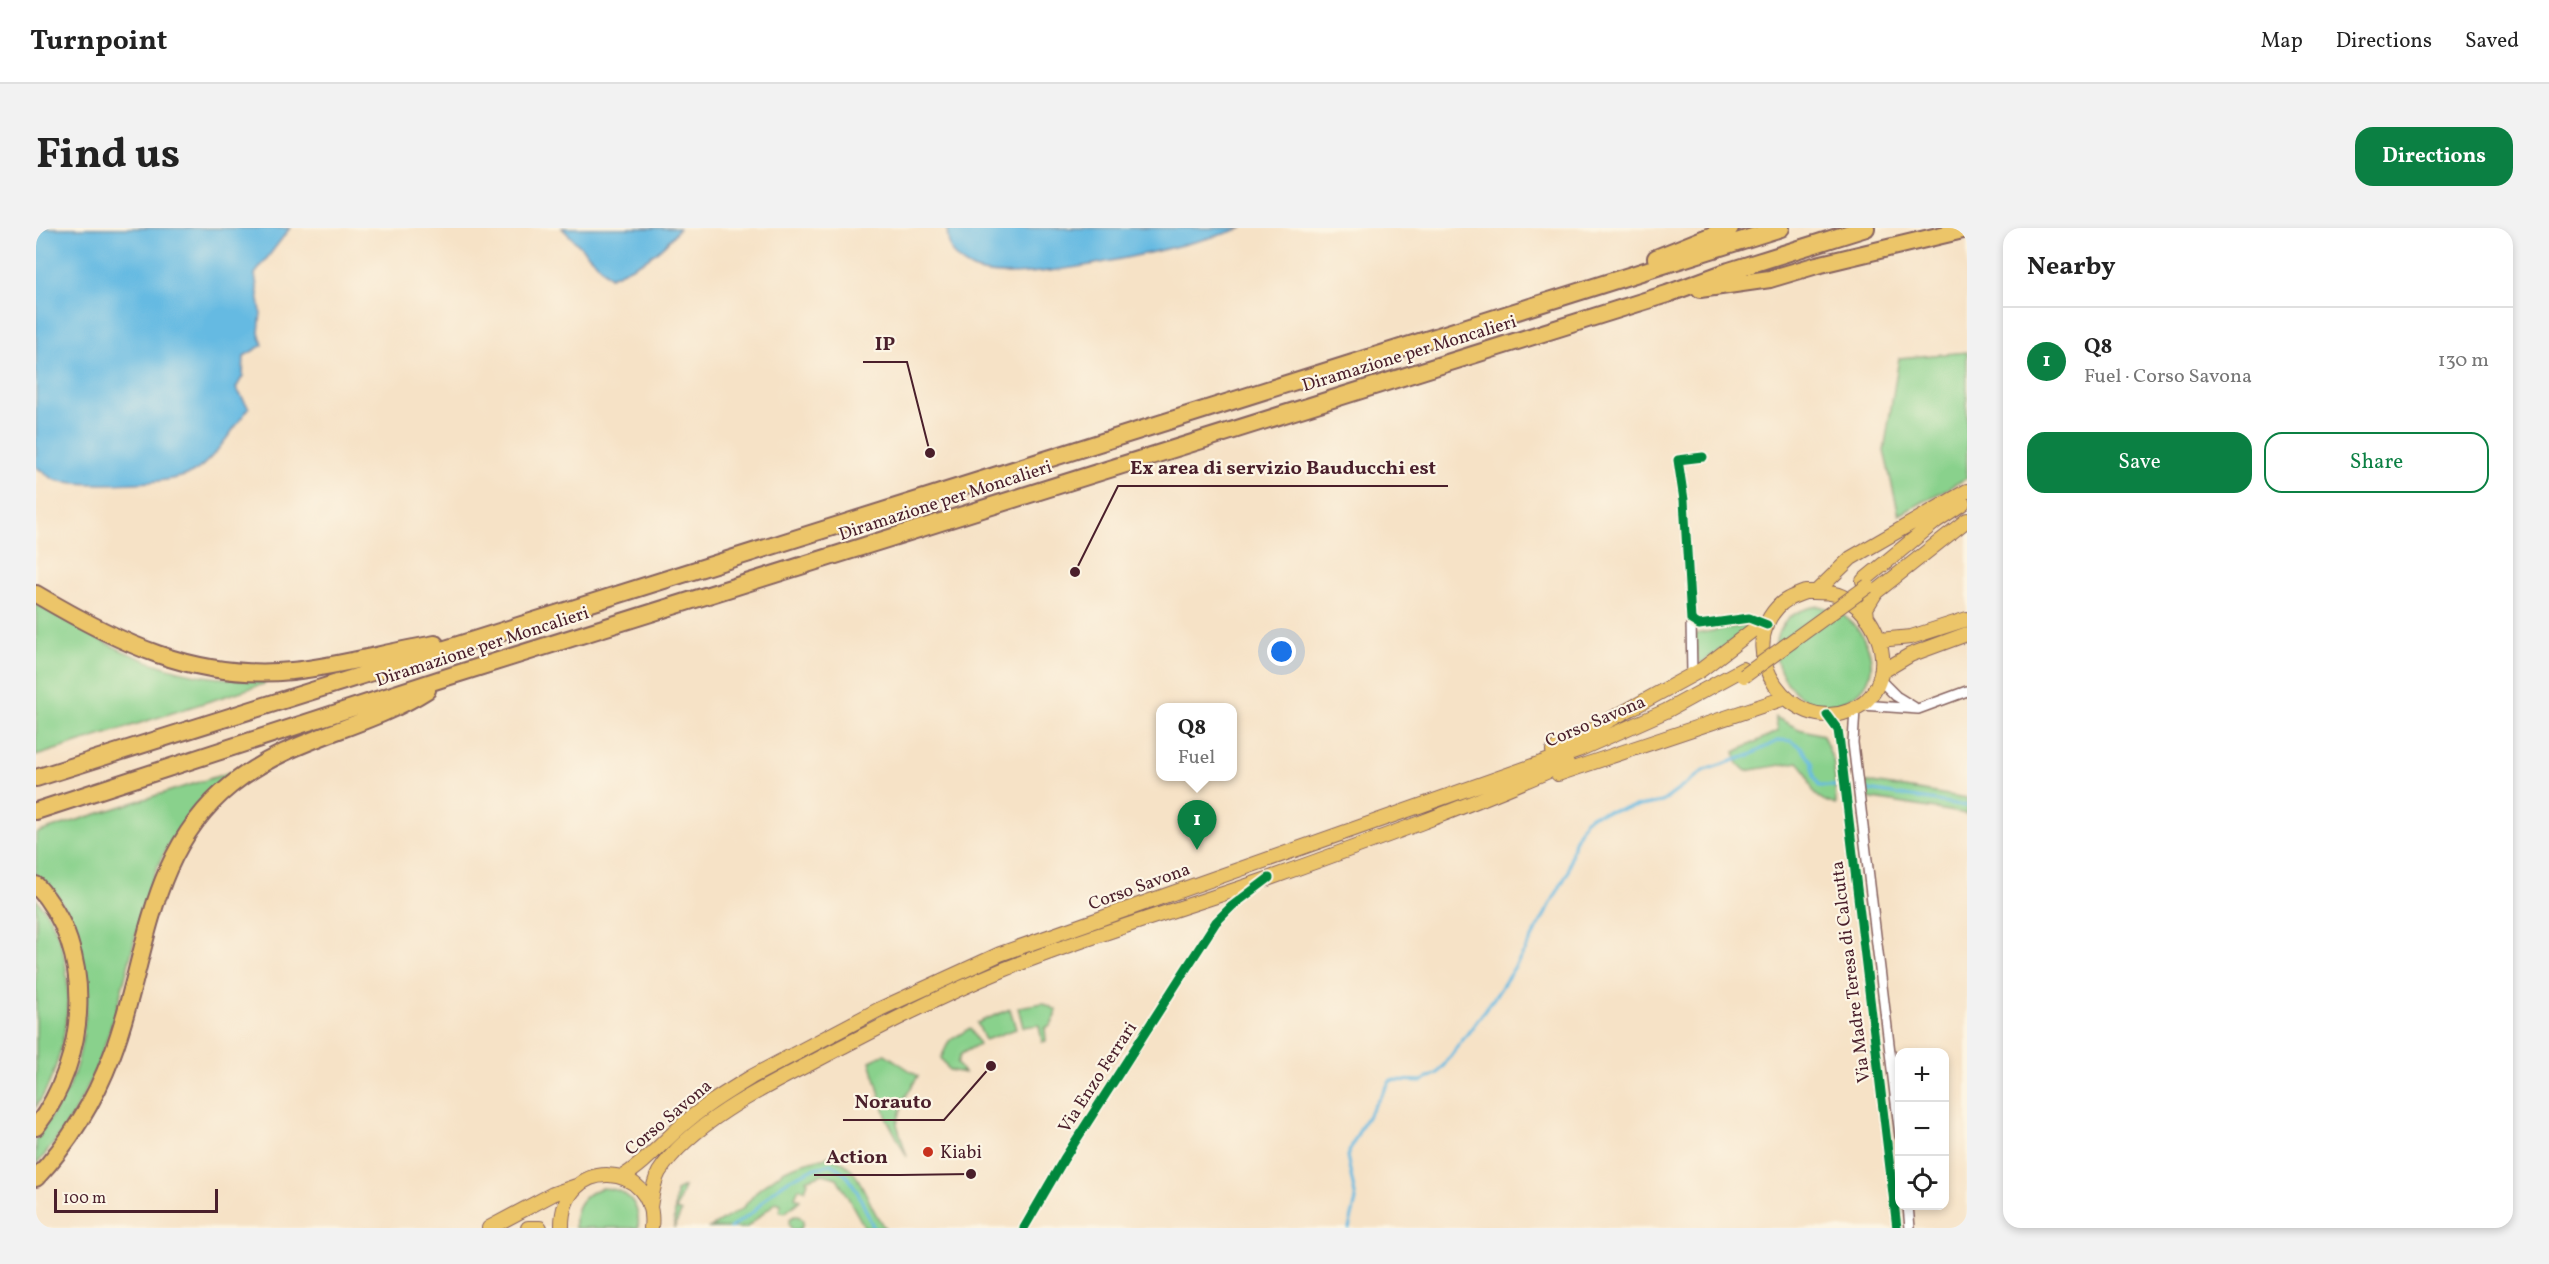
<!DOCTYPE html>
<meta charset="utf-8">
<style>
body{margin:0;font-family:Vollkorn,serif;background:#f2f2f2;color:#222}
.controls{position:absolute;right:18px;bottom:18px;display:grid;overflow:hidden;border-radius:12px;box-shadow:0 3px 9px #0003}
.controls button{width:54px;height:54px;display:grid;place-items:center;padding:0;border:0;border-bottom:2px solid #e0e0e0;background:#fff;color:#222;font:30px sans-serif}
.scale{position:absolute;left:18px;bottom:15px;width:164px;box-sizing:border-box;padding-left:6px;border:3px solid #4a1f2b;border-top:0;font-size:16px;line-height:21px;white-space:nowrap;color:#4a1f2b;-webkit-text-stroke:4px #fcf5e5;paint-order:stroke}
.you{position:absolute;left:1246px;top:424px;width:21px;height:21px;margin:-15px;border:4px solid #fff;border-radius:50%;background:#1a73e8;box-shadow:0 0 0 9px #1a73e833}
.badge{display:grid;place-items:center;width:39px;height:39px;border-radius:50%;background:#0b8043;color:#fff;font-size:20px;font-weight:700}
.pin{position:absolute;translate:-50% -50px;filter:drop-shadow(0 2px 3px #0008)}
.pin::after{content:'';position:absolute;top:32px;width:21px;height:18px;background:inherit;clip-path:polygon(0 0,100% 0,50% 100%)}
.popup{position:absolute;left:1120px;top:475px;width:81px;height:78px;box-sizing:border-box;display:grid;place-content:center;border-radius:12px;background:#fff;filter:drop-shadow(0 2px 4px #0005);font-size:20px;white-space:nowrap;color:#767676}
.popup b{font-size:22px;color:#222}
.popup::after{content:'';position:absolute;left:50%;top:100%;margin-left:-12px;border:12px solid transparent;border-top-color:#fff}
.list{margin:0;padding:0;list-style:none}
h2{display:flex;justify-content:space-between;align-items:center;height:78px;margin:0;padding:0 24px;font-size:26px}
h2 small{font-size:20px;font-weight:400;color:#767676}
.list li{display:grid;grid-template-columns:39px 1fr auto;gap:18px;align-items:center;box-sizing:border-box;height:108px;padding:0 24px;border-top:2px solid #e0e0e0}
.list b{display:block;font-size:22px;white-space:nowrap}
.list p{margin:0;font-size:20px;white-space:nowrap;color:#767676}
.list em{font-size:20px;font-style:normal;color:#767676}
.actions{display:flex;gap:12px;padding:18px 24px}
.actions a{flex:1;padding:14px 0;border:2px solid #0b8043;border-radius:18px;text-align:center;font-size:21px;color:#0b8043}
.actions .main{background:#0b8043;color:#fff}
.icon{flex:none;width:33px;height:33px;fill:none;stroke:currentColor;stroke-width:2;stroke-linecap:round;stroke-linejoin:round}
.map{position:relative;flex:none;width:1931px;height:1000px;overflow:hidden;border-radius:18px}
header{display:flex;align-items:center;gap:36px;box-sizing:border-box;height:84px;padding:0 30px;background:#fff;border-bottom:2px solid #e0e0e0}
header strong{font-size:28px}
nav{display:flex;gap:33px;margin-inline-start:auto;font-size:21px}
.intro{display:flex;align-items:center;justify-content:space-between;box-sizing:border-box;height:144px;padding:0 36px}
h1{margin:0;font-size:42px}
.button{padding:15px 27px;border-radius:18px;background:#0b8043;color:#fff;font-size:21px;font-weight:700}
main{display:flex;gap:36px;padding:0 36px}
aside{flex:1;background:#fff;border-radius:18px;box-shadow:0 3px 9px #0003}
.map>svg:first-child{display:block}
.green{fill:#89d18c;stroke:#6a785c;stroke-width:1.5}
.water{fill:#65bae2;stroke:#586c86;stroke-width:1.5}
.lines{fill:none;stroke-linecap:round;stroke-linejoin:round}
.stream{stroke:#65bae2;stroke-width:3}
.street-casing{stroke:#866361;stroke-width:12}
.primary-casing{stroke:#866361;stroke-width:16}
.highway-casing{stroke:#866361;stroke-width:20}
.street{stroke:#fff;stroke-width:9}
.primary{stroke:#ecc569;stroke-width:14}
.highway{stroke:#ecc569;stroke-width:16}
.primary-bridge-casing{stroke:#866361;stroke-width:16;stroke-linecap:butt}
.primary-bridge{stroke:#ecc569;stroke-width:14}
.cycleway-casing{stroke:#fcf5e5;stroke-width:13}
.cycleway{stroke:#00873e;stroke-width:9}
.poi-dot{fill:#c8321e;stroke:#fcf5e5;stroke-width:2}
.labels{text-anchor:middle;stroke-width:4.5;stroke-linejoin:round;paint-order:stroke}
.street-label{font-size:18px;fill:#4a1f2b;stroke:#fcf5e5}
.poi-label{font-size:18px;fill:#4a1f2b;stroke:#fcf5e5;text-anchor:start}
.leader{fill:none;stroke:#4a1f2b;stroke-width:2}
.callout-dot{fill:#4a1f2b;stroke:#fcf5e5;stroke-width:2}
.callout-label{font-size:20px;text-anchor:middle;font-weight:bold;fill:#4a1f2b;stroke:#fcf5e5;stroke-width:4.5;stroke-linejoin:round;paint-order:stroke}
</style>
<header>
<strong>Turnpoint</strong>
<nav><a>Map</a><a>Directions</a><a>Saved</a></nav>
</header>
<div class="intro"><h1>Find us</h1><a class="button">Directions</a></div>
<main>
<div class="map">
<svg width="1931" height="1000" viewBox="0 0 1931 1000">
<rect width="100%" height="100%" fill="#fcf5e5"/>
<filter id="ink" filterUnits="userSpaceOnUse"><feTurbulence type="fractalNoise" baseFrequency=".0167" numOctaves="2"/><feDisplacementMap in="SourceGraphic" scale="12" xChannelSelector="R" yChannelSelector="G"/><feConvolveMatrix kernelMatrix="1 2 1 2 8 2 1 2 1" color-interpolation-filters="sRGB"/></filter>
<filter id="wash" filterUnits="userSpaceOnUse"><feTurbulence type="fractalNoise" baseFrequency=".008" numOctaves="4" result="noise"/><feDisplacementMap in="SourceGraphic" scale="24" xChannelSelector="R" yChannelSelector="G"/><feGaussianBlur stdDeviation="1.35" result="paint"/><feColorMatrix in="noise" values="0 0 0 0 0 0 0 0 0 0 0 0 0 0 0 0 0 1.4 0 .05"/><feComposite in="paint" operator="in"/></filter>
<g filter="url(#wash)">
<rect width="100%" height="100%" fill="#f6e2c6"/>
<path class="green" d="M1931,124v126l-68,37 -15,-64 15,-93z
M0,375c53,32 107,64 168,73 20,3 40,4 60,5v3l-228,72z
M1783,378c11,3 21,6 30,14 23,20 34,58 3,77 -61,39 -119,-79 -33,-91z
M1709,397l1,5 -45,34 -5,-8 -1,-22z
M1739,489l24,12 24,6 11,28 2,42c-35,-10 -19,-25 -38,-43l-52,9 -8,-7 -3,-12 43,-21z
M195,544l1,3c-24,20 -49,44 -64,71 -20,35 -29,74 -38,113 -20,78 -39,144 -94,206 0,-7 0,-16 0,-23 1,-6 26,-40 31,-51 28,-61 30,-172 -31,-216v-42z
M1830,554l101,16v16l-99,-16z
M0,671c48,50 36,155 0,208z
M1007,775l13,7v6l-6,10 -5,2 1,13 -4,1 -3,-17 -16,2 -5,-20z
M974,781l6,20 -31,11 -8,-17z
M934,800l9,16 -18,10 -4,9 7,10 -15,-3 -8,-12 8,-17z
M849,826l33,22 -14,23 -7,25 10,33 -20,-38 -17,-58z
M794,928c34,11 35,48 55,72h-20l-28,-50 -14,-4 -17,6 2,2 -3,8 -6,-2 -4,9 5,3 -15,13 -6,-2 2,-7 -5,-2 -30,26h-37l33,-19 17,-20 26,-19 15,-6z
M648,959l-8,23 5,2 -7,16 2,-37z
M566,960c24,0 39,15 36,40h-63c-2,-21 7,-34 27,-40z
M753 995a7 7 0 1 1 14 0a7 7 0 1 1-14 0Z"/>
<path class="water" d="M0,0h254l-35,46 6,38 -2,21 4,12 -19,11 -1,20 -7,12 13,20c-15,19 -36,54 -57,65 -25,12 -105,13 -133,8 -8,-1 -16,-10 -23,-14z
M526,0h117c-19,27 -39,36 -69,49z
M911,0h296c-48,16 -230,62 -272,40 -20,-10 -23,-20 -24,-40z"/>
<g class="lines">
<path class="stream" d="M1832,562l99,16
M694,1000l22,-15 21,-22 17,-12 22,-10 19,-5c25,12 31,41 43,64
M1313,1000l7,-28 -9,-44 16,-33 28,-43 31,1 16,-8 59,-79 28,-43 43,-79 6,-31 11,-21 10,-6 67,-12 43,-32 45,-15 29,-15 12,1 9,5 12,16 2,14 5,10h17"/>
</g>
</g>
<g filter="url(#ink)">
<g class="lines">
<defs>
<path id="street" d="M1667,229l-25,3 6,40 7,120 8,5 50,-7 18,7
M1655,392l1,55
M1844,452l16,16 18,11
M1826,477l56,4 49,-18
M1819,481l-2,34 47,393
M1791,487l11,15 2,14 57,484
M1872,978l2,22
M988,1000l40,-69 152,-237 16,-16 26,-20"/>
<path id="primary" d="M1827,353l73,-60 27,-18
M1769,364c13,0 28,-1 40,6 30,17 47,58 31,90 -6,11 -15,19 -27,23 -58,23 -114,-57 -72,-103 7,-9 18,-12 28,-16z
M1780,364l35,-34 116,-67
M1831,390l-1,-10 10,-16 91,-72
M1843,412l32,-3 56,-18
M1847,443l27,-16 57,-21
M1517,523l148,-81 52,-40 14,-5
M1522,546l227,-76
M586,949c22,-13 38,-32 57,-49 23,-21 48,-36 74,-52l127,-67 120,-55 578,-204 88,-39 77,-42
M614,979c2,-12 3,-24 9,-35 31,-48 103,-84 152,-109 63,-33 126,-66 192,-93 87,-35 178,-61 267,-92 100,-36 200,-72 297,-115
M453,1000l64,-34 23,-8
M492,1000h12
M526,1000c-2,-74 97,-67 89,0"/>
<path id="highway" d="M1620,30l74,-30
M1664,61l70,-10 47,-14 150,-36
M0,366c81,48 159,87 256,77 49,-5 95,-19 143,-27
M0,550l1745,-550
M0,583l411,-134 1220,-383 62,-23 137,-43
M0,657c61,66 52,174 0,242
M0,950c33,-35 59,-78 76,-123 36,-94 34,-202 119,-270 59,-48 135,-56 196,-95"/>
</defs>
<use href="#street" class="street-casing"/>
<use href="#primary" class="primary-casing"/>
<use href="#highway" class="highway-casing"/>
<use href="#street" class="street"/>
<use href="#primary" class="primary"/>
<use href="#highway" class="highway"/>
<defs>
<path id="primary-bridge" d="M1708,448l124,-90"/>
</defs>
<use href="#primary-bridge" class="primary-bridge-casing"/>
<use href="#primary-bridge" class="primary-bridge"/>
<defs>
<path id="cycleway" d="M1667,229l-25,3 6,40 7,120 8,5 50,-7 18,7
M1791,487l11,15 2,14 57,484
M988,1000l40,-69 152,-237 16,-16 37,-28"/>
</defs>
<use href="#cycleway" class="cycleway-casing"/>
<use href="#cycleway" class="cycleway"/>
</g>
</g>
<circle class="poi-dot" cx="892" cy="924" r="6"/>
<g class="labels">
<g class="street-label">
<text transform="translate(1373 125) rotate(-17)" y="6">Diramazione per Moncalieri</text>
<text transform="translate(909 272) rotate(-18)" y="6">Diramazione per Moncalieri</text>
<text transform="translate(446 418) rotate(-18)" y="6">Diramazione per Moncalieri</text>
<text transform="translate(1559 493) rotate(-23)" y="6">Corso Savona</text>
<text transform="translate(1103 658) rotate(-20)" y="6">Corso Savona</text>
<text transform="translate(1814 744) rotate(-97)" y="6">Via Madre Teresa di Calcutta</text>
<text transform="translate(1061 849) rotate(-57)" y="6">Via Enzo Ferrari</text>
<text transform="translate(632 889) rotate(-40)" y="6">Corso Savona</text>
</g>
<g class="poi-label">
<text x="904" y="930">Kiabi</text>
</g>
</g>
<path class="leader" d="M894 225L871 134H827M1039 344L1082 258H1412M955 838L908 892H807M935 946L864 947H778"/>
<g class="callout-dot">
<circle cx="894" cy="225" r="6"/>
<circle cx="1039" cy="344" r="6"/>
<circle cx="955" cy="838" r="6"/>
<circle cx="935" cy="946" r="6"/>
</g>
<g class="callout-label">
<text x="849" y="122">IP</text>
<text x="1247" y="246">Ex area di servizio Bauducchi est</text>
<text x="857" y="880">Norauto</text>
<text x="821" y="935">Action</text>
</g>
</svg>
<div class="controls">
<button>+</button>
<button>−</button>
<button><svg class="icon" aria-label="locate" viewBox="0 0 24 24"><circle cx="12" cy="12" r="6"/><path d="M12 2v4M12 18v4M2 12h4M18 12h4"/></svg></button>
</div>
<div class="scale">100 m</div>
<div class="you"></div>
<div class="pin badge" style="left:1161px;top:622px">1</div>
<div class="popup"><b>Q8</b>Fuel</div>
</div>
<aside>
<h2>Nearby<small></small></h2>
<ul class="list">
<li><span class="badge">1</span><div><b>Q8</b><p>Fuel · Corso Savona</p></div><em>130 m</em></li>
</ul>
<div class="actions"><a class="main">Save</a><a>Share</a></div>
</aside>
</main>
